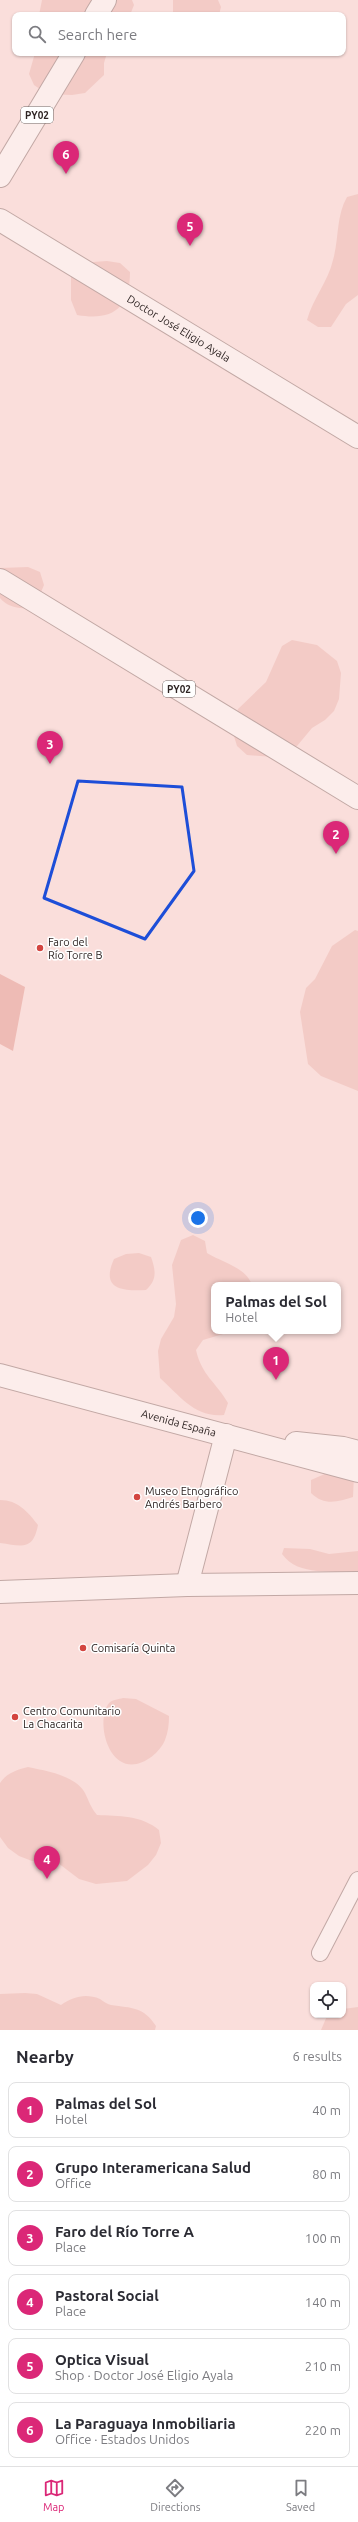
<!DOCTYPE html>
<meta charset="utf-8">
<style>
body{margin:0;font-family:Ubuntu,sans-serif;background:#f2f2f3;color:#2b2b33}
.controls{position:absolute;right:12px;bottom:12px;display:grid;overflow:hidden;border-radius:8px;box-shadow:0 1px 3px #0004}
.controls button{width:36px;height:36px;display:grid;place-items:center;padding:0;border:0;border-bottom:1px solid #e1e1e2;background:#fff;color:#2b2b33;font:20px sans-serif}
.you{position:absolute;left:198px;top:1218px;width:14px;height:14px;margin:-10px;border:3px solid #fff;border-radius:50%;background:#1a73e8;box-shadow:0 0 0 6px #1a73e833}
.badge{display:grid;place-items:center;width:26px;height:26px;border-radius:50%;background:#db2777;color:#fff;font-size:13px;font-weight:700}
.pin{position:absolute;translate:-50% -33px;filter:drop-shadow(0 1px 2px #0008)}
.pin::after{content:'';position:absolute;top:21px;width:14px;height:12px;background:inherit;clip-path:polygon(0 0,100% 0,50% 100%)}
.popup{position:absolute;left:211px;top:1282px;width:130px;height:52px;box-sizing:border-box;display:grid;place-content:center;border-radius:8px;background:#fff;filter:drop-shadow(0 1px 3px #0005);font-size:13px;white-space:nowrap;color:#7c7c81}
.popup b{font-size:15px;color:#2b2b33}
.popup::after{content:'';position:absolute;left:50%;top:100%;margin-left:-8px;border:8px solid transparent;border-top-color:#fff}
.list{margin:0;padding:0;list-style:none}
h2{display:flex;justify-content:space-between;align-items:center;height:52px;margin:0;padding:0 16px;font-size:17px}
h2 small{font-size:13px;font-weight:400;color:#7c7c81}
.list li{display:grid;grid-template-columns:26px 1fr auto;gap:12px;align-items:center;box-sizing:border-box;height:56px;margin:0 8px 8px;padding:0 8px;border:1px solid #e1e1e2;border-radius:8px}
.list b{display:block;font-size:15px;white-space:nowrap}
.list p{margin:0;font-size:13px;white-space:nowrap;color:#7c7c81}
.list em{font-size:13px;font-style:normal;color:#7c7c81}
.icon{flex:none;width:22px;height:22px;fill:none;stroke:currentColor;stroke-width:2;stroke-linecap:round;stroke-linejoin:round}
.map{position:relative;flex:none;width:358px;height:2030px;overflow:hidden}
.search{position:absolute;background:#fff;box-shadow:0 1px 3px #0004;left:12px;right:12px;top:12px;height:44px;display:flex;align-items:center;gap:10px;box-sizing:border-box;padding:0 14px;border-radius:8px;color:#7c7c81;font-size:15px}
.sheet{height:436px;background:#fff}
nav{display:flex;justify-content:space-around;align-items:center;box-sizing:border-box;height:56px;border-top:1px solid #e1e1e2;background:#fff;font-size:11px;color:#7c7c81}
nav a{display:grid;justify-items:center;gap:2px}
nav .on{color:#db2777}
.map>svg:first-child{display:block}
.green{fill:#ecb4ae}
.water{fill:#e19088}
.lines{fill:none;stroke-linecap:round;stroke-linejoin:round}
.lane-casing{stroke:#7f6764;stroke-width:18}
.street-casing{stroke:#7f6764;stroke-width:24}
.secondary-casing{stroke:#7f6764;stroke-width:24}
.primary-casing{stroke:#7f6764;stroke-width:24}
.highway-casing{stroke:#7f6764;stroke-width:24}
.lane{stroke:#fff;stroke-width:16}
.street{stroke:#fff;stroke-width:22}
.secondary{stroke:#fff;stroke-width:22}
.primary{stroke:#fff;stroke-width:22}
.highway{stroke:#fff;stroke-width:22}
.marked{fill:none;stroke:#1d4ed8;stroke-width:3;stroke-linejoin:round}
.poi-dot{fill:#d34540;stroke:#fff;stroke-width:1.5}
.labels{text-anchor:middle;stroke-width:3;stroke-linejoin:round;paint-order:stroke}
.shield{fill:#fff;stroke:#6d6665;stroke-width:1}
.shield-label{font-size:10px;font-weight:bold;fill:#2e2423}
.street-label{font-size:11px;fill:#2e2423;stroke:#fff}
.poi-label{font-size:11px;fill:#2e2423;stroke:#fff;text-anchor:start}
</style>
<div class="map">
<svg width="358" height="2030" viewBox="0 0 358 2030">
<rect width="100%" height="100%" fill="#fadedb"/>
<path class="green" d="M42,0h90l2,5 -4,10h-91z
M173,0h45l3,7 -2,8h-46z
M35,53h72l-3,10v12l-19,18 -13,2 -25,-1 -13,-9 -5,-11z
M358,194v101l-12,9 -15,23h-13l-11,-7c6,-22 21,-38 26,-60 6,-21 3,-44 14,-63z
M107,261l13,2 10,9c0,37 -18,49 -53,43l-6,-15v-27l8,-10z
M28,567l12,5 4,13 -10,24c-12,-1 -25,0 -34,-11v-30z
M292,640l25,5 20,16 4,12 -2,26 -5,12 -9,9 -13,8 -15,18 -24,11 -26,-2 -10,-9 -4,-13 1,-12 4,-12 28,-27 16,-36z
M355,930l3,1v160l-37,-15 -13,-12 -8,-52 6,-24 9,-9 17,-33z
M193,1235l12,6 2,12c14,9 39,14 45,32h-38v46h19l-30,9 -7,10c6,26 20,32 32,53l-4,12c-29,3 -44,-19 -64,-37l-2,-27 3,-12 13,-22 2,-13 -4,-39 9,-25z
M139,1253l12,4c5,14 6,23 -5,33 -23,1 -46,0 -32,-31l12,-5z
M336,1469l18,6 -1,22c-15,5 -29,9 -42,-4v-13z
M0,1500c18,0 28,12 38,25 -5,26 -16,21 -38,18z
M284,1548l26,1 19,5 29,-3v24c-25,-7 -59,3 -76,-21z
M123,1698l13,1 33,17c0,9 -1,16 -4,24 -6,15 -29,32 -45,21 -16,-10 -22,-44 -11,-58 3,-3 10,-4 14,-5z
M28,1767c18,4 47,8 57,26 4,8 6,15 12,22 22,1 44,0 62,15l2,13 -5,12 -8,10 -21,16 -31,3 -17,-5 -21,-16 -26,-2 -13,-5 -11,-8 -8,-11v-54c7,-10 16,-13 28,-16z
M25,1993l12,1 24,11c12,-8 24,-12 39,-6 3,2 7,5 11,6 21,3 33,2 45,21l-1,4h-155v-36z
M358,2007v23h-37l6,-14 16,-1v-6z"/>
<path class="water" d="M0,974l25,13 -12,64 -13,-7z"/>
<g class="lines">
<defs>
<path id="lane" d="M320,1953l38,-73"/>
<g id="street">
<path id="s1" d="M0,220l358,217"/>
</g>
<g id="secondary">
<path id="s2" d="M0,1375l358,96"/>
<path d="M296,1443l47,5 15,4"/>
<path d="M187,1585l39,-150"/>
<path d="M0,1592l187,-7 171,-2"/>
</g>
<path id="primary" d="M96,15l9,-15
M0,176l74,-123"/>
<path id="highway" d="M0,580l358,218"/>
</defs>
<use href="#lane" class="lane-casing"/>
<use href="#street" class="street-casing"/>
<use href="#secondary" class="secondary-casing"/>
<use href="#primary" class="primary-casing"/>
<use href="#highway" class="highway-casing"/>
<use href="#lane" class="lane"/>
<use href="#street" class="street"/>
<use href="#secondary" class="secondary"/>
<use href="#primary" class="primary"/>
<use href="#highway" class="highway"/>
</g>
<path d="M0 0H358V2030H0ZM78,781l104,6 12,84 -49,68 -101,-41z" fill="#fadedb" fill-opacity=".55" fill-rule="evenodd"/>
<path class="marked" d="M78,781l104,6 12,84 -49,68 -101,-41z"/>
<g class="poi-dot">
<circle cx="40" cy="948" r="4"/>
<circle cx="137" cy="1497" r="4"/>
<circle cx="83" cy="1648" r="4"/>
<circle cx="15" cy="1717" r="4"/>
</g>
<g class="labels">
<g class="shield">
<rect x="21" y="107" width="32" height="16" rx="3"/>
<rect x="163" y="681" width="32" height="16" rx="3"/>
</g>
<g class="shield-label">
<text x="37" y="119">PY02</text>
<text x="179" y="693">PY02</text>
</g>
<g class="street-label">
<text dy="4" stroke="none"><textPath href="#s1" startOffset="209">Doctor José Eligio Ayala</textPath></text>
<text dy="4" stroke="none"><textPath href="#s2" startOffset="185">Avenida España</textPath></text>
</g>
<g class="poi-label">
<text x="48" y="946">Faro del<tspan x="48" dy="13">Río Torre B</tspan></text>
<text x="145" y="1495">Museo Etnográfico<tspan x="145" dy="13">Andrés Barbero</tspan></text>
<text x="91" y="1652">Comisaría Quinta</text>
<text x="23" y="1715">Centro Comunitario<tspan x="23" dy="13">La Chacarita</tspan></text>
</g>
</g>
</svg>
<div class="controls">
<button><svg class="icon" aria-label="locate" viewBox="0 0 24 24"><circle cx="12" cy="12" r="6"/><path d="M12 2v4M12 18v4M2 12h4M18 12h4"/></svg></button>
</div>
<div class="you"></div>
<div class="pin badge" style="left:276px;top:1380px">1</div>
<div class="popup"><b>Palmas del Sol</b>Hotel</div>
<div class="pin badge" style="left:336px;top:854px">2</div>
<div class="pin badge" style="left:50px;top:764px">3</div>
<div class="pin badge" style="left:47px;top:1879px">4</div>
<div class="pin badge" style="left:190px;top:246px">5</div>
<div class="pin badge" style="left:66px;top:174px">6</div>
<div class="search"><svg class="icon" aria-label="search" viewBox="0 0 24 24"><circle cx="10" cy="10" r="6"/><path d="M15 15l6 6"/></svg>Search here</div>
</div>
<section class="sheet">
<h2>Nearby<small>6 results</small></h2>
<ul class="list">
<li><span class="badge">1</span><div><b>Palmas del Sol</b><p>Hotel</p></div><em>40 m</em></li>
<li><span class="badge">2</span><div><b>Grupo Interamericana Salud</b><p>Office</p></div><em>80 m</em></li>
<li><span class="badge">3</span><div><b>Faro del Río Torre A</b><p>Place</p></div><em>100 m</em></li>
<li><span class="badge">4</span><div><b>Pastoral Social</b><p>Place</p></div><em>140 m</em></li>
<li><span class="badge">5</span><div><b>Optica Visual</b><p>Shop · Doctor José Eligio Ayala</p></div><em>210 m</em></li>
<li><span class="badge">6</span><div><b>La Paraguaya Inmobiliaria</b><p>Office · Estados Unidos</p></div><em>220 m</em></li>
</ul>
</section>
<nav>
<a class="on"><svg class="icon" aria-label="map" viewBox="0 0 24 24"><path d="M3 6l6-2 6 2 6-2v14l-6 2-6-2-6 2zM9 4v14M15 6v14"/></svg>Map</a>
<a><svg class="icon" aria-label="directions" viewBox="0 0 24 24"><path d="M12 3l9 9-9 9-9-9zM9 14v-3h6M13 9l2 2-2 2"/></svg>Directions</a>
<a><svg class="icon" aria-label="saved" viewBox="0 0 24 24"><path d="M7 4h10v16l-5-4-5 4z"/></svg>Saved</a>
</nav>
